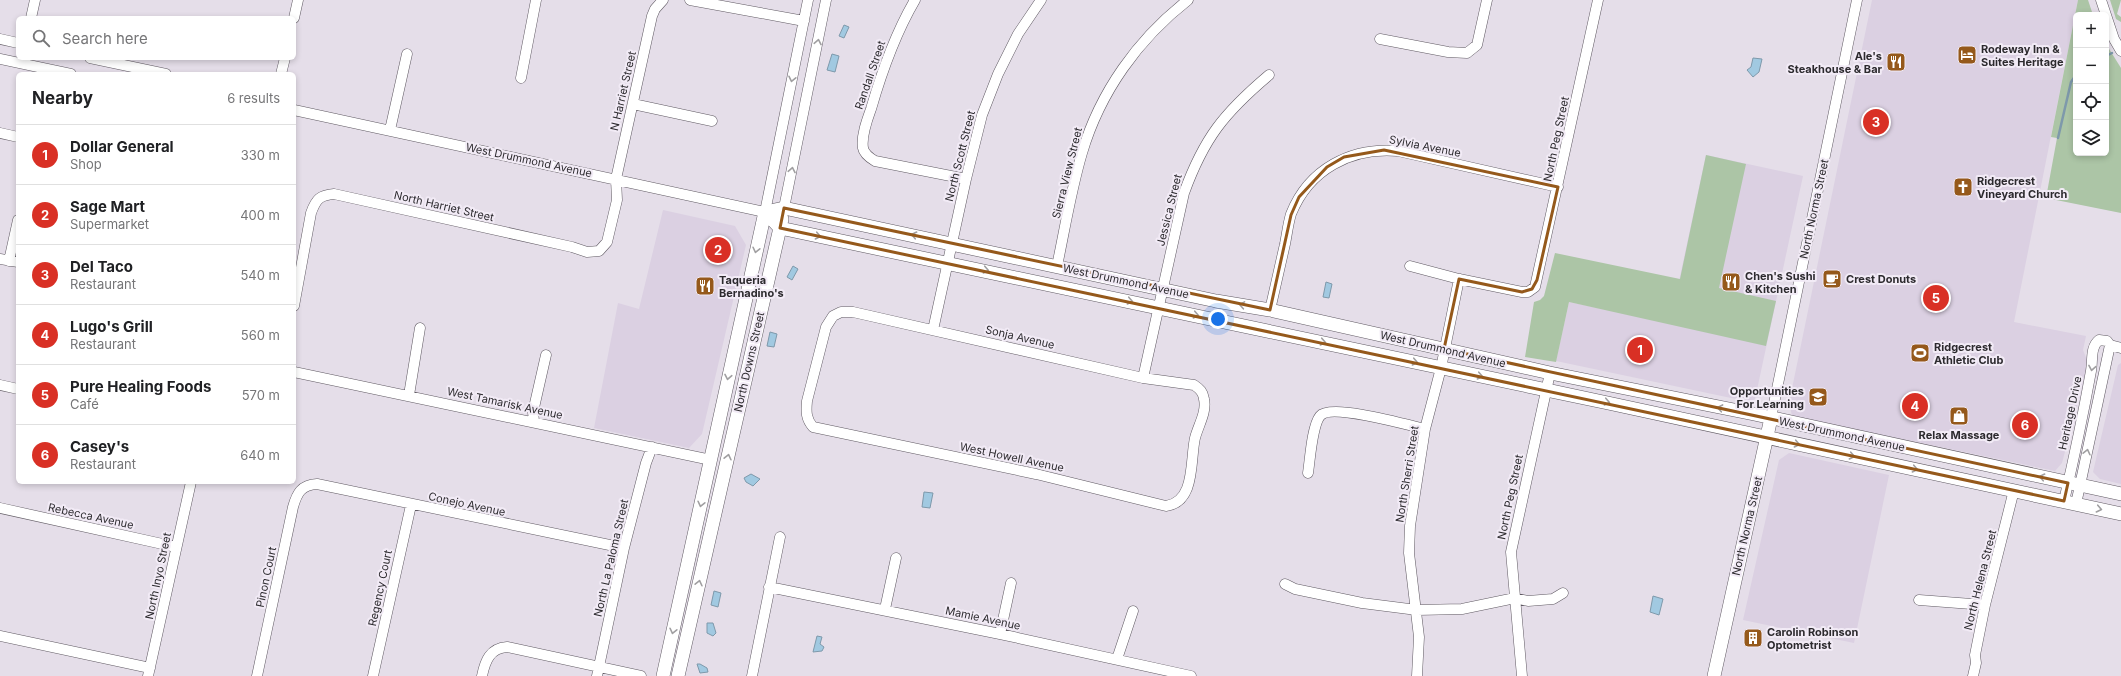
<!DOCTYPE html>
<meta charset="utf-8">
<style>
body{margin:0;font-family:Inter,sans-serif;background:#f2f2f2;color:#202124}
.controls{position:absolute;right:12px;top:12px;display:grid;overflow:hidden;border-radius:6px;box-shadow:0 2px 6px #0003}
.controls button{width:36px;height:36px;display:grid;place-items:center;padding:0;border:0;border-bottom:1px solid #e0e0e0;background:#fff;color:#202124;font:20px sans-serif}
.you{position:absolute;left:1218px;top:319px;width:14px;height:14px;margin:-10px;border:3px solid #fff;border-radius:50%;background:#1a73e8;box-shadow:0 0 0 6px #1a73e833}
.badge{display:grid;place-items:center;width:26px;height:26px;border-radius:50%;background:#d93025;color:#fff;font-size:13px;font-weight:700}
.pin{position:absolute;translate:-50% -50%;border:2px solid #fff;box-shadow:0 1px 4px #0006}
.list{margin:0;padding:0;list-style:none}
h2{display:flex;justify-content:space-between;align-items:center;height:52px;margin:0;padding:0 16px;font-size:17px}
h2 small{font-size:13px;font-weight:400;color:#757577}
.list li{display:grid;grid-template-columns:26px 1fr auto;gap:12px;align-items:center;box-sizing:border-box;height:60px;padding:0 16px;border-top:1px solid #e0e0e0}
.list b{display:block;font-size:15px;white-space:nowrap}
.list p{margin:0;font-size:13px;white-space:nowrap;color:#757577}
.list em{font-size:13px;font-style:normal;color:#757577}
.icon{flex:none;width:22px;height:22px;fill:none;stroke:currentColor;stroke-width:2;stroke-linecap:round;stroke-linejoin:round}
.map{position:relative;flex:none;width:2121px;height:676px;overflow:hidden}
.search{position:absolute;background:#fff;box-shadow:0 2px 6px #0003;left:16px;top:16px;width:280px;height:44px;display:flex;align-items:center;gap:10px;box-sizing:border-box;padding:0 14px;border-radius:6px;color:#757577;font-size:15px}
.panel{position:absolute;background:#fff;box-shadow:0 2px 6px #0003;left:16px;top:72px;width:280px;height:412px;border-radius:6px}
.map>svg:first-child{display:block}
.built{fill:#dbd0e2}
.green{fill:#acc5a6}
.water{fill:#a1c9e1;stroke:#7e99ab}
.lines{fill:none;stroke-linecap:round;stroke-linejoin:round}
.stream{stroke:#7e99ab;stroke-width:2.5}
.minor-casing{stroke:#605a63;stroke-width:11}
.major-casing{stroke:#605a63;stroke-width:14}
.minor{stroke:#fff;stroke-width:10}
.major{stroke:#fff;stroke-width:13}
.oneway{stroke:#a09fa1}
.marked{fill:none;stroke:#95591b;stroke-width:3;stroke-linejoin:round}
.labels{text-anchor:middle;stroke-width:4;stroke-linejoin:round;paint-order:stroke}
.poi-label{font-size:11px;font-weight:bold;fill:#2c2a2e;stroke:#f2ebf6;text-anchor:start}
.street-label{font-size:11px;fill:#2c2a2e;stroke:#f2ebf6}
</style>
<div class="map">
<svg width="2121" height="676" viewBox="0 0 2121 676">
<rect width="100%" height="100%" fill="#e5dee9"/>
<path class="built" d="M1872,0h206l-64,322 72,14 -3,14 5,13 -26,100 -7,8 -263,-55 -3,-13z
M1706,155l97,21 -48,223 -5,3 -194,-41 13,-59 101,21z
M663,210l72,16 11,19 -44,189 -13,14 -95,-20 24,-125 21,6z
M2121,363v121l-21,-5 -7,-7 25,-107z
M1789,453l100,22 -35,168 -111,-23 36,-160z"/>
<path class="green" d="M2078,0h10l5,15h-17v138h30v-109l15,24v145l-75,-15 11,-60 -6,-1z
M2110,0h11l-4,14 4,3v5l-5,-3z
M1706,155l40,9 -27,124 57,13 -10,45 -197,-44 -13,60 -31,-5 9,-55 6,-2 4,-4 11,-43 125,26z"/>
<path class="water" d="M844,25l5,2 -5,11 -5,-2z
M832,54l7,2 -4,16 -8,-2z
M1753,58l9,1 -3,13 -6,5 -6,-7 4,-3z
M793,266l5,3 -6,11 -5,-3z
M1326,282l6,2 -3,14 -6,-1z
M770,332l7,2 -3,13 -7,-1z
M751,474l9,5 -7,7 -7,-4 -2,-4z
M924,492l9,1 -3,15 -8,-1z
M714,591l7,2 -3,14 -7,-2z
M1653,596l10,3 -4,16 -9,-3z
M707,623h6l3,10 -3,3 -6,-3z
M817,636l5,1 -2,7 4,3 -2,4 -9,1z
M697,664h3l7,4 1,4 -8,1z"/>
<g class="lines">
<path class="stream" d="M2106,56l6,-3
M2058,138l13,-56 5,-7"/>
<defs>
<path id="minor" d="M690,0l114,21
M915,0c-20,34 -33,71 -44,109 -4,11 -10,27 -8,39 1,6 7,10 12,13l91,18
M2101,0l13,39 7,12
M31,18l4,-18
M294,18l4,-18
M0,39l18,4
M1380,39l68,13 19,1 10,-8 10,-45
M90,58l76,16
M0,59l71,15
M281,74l4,-16
M521,78l15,-78
M633,104l79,17
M294,110l471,102 43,-212
M390,130l17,-76
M0,133l18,4
M784,208l42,-208
M0,259l18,3
M9,261l9,-41
M1057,266c8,-38 14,-76 25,-113 18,-61 56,-114 106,-153
M1410,266l49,13 63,13h6l7,-5 63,-287
M294,306l17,-93c5,-14 9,-18 23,-19l238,53 15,5 12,-1 8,-9 10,-42 -1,-21 36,-163 3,-7 8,-9
M1270,310c5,-22 10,-44 15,-66 2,-10 3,-20 6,-30 18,-45 60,-67 107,-63l160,36
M841,312h12l290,66 51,7c6,4 9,7 10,14 3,13 -6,27 -9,39 -5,21 1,64 -29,68l-130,-32 -223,-47c-7,-8 -7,-15 -6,-26l19,-74 7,-11z
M933,330l33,-151 16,-64 16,-41 20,-40 23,-34
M2110,345l11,3
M294,372l417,88
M1143,378l41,-185c20,-55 40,-80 85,-118
M0,385l18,4
M409,395l11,-67
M1771,418l86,-418
M534,421l-1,-9 13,-57
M1308,473c2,-13 4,-47 12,-57 10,-13 88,9 105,13
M2064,501c10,-43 19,-86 27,-130 2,-10 -1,-24 8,-31l8,1 3,4 -34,159
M0,508l176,39
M1285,584l10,5 67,14 55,7 45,-1 53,-11 13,3 25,-2 10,-6
M769,587l231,47 191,42
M1919,600l66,5
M885,609l11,-51
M1000,634l11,-51
M0,636l150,32
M1117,659l16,-48
M148,676l43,-194
M257,676l36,-169c4,-14 8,-22 24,-23l307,64
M373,676l38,-171
M482,676c3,-15 8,-28 25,-29l134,29
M597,676l27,-128 22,-85 6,-16
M752,676l28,-139
M1417,676l2,-39 -10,-84 1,-27 15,-97 16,-61 18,-89
M1522,676l-11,-124 39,-179
M1973,676l3,-13 -1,-8 10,-50 29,-115"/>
<path id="major" d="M765,212l15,16 828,175 513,111
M765,212l19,-4 432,93 54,9 280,63 204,41 367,80
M663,676l102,-464
M678,676l104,-457
M1714,676l57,-258"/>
</defs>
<use href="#minor" class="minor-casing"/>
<use href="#major" class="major-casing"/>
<use href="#minor" class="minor"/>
<use href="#major" class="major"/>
</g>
<defs><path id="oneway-chevron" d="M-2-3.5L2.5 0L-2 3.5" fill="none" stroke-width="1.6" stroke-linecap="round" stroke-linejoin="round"/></defs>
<g class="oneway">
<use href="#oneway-chevron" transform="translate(818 42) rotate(-79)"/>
<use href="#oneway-chevron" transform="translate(792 79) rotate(102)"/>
<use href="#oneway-chevron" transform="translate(792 170) rotate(-79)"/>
<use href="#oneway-chevron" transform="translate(914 235) rotate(-168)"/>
<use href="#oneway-chevron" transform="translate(818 236) rotate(12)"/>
<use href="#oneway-chevron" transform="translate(756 250) rotate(103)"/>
<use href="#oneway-chevron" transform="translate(986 270) rotate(12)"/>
<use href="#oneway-chevron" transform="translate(1130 301) rotate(12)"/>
<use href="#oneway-chevron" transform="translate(1242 305) rotate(-170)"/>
<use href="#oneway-chevron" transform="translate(1196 315) rotate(12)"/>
<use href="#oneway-chevron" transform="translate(1323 342) rotate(12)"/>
<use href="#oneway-chevron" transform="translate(1415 362) rotate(12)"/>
<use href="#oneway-chevron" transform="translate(2092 368) rotate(100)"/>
<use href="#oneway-chevron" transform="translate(1480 376) rotate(12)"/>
<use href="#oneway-chevron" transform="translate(728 377) rotate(101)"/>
<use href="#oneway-chevron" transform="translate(1607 402) rotate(12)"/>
<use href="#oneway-chevron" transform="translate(1720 408) rotate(-169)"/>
<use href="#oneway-chevron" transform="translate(1797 444) rotate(12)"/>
<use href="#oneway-chevron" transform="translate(2087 452) rotate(-77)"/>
<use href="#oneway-chevron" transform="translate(1852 456) rotate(12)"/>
<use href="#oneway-chevron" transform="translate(728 457) rotate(-77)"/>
<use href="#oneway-chevron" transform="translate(1915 469) rotate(12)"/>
<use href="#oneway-chevron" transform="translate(2042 477) rotate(-168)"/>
<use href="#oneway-chevron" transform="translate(701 504) rotate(103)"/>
<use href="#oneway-chevron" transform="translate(2099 509) rotate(12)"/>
<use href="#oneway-chevron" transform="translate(699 583) rotate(-77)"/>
<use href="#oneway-chevron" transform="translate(673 631) rotate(103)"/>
</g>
<path class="marked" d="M1384,150l174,37 -21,93 -5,9 -10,3 -63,-13 -15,70 624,134 -4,18 -1284,-273 4,-20 486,102 21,-95 8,-18 28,-30 17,-10z"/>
<defs>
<symbol id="hotel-square" viewBox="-11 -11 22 22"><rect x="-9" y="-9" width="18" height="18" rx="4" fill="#95591b" stroke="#f2ebf6"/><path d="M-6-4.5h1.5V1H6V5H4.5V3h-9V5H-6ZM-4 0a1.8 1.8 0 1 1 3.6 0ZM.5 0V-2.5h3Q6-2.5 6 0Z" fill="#fff"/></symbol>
<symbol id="restaurant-square" viewBox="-11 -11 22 22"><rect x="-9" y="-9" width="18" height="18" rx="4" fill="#95591b" stroke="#f2ebf6"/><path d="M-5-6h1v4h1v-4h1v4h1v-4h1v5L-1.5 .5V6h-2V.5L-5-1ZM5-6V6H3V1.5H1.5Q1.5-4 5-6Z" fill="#fff"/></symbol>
<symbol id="church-square" viewBox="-11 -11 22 22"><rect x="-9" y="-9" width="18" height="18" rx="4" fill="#95591b" stroke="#f2ebf6"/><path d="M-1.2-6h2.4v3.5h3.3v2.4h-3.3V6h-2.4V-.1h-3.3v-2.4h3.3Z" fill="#fff"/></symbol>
<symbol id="cafe-square" viewBox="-11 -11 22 22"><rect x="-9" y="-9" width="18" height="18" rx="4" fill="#95591b" stroke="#f2ebf6"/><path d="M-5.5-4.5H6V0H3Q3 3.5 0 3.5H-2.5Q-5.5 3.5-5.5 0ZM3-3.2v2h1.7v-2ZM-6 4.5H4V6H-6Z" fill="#fff"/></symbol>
<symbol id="stadium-square" viewBox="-11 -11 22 22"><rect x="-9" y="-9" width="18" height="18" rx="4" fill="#95591b" stroke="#f2ebf6"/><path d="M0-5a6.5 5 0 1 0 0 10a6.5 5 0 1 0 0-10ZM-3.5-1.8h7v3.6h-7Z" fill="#fff"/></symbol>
<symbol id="school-square" viewBox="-11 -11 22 22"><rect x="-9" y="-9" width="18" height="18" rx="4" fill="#95591b" stroke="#f2ebf6"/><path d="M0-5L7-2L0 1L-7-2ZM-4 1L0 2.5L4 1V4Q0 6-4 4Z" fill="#fff"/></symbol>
<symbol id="shop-square" viewBox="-11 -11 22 22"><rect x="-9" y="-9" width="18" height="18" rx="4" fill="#95591b" stroke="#f2ebf6"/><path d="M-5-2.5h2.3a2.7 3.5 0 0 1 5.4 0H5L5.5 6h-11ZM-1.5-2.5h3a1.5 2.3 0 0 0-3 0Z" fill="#fff"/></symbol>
<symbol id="building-square" viewBox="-11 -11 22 22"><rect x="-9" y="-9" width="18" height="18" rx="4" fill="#95591b" stroke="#f2ebf6"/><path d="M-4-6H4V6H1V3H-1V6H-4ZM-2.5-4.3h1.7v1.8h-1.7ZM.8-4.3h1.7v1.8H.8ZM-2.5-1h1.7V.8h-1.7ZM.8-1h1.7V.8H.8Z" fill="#fff"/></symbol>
</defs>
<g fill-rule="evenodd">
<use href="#hotel-square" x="1956" y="44" width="22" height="22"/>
<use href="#restaurant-square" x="1885" y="51" width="22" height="22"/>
<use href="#church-square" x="1952" y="176" width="22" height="22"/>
<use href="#cafe-square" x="1821" y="268" width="22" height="22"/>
<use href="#restaurant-square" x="1720" y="271" width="22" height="22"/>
<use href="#restaurant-square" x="694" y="275" width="22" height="22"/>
<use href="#stadium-square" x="1909" y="342" width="22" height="22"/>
<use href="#school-square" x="1807" y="386" width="22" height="22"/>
<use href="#shop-square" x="1948" y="405" width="22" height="22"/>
<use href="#building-square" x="1742" y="627" width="22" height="22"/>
</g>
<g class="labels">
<g class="poi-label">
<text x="1981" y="53">Rodeway Inn &amp;<tspan x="1981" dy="13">Suites Heritage</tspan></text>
<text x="1882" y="60" text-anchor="end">Ale's<tspan x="1882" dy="13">Steakhouse &amp; Bar</tspan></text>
<text x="1977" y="185">Ridgecrest<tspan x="1977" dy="13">Vineyard Church</tspan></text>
<text x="1745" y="280">Chen's Sushi<tspan x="1745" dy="13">&amp; Kitchen</tspan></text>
<text x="1846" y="283">Crest Donuts</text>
<text x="719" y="284">Taqueria<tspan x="719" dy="13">Bernadino's</tspan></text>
<text x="1934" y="351">Ridgecrest<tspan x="1934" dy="13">Athletic Club</tspan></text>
<text x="1804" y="395" text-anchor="end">Opportunities<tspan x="1804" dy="13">For Learning</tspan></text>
<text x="1959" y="439" text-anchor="middle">Relax Massage</text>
<text x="1767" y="636">Carolin Robinson<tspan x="1767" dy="13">Optometrist</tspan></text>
</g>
<g class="street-label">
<text transform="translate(870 75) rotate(-71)" y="4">Randall Street</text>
<text transform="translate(623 91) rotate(-77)" y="4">N Harriet Street</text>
<text transform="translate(1556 139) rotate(-78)" y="4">North Peg Street</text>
<text transform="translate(1425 146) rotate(11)" y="4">Sylvia Avenue</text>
<text transform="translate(960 156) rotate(-76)" y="4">North Scott Street</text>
<text transform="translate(529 160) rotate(12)" y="4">West Drummond Avenue</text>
<text transform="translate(1067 173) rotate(-76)" y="4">Sierra View Street</text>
<text transform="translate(444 206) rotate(13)" y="4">North Harriet Street</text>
<text transform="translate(1814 209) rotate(-78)" y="4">North Norma Street</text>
<text transform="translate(1169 210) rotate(-76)" y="4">Jessica Street</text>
<text transform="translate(1126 281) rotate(12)" y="4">West Drummond Avenue</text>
<text transform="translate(1020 337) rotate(13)" y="4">Sonja Avenue</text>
<text transform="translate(1443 349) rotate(13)" y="4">West Drummond Avenue</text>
<text transform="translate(749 362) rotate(-77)" y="4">North Downs Street</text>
<text transform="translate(505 403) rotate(12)" y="4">West Tamarisk Avenue</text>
<text transform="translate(2070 413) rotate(-78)" y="4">Heritage Drive</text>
<text transform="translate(1842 434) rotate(12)" y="4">West Drummond Avenue</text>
<text transform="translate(1012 457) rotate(12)" y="4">West Howell Avenue</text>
<text transform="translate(1407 474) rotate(-81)" y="4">North Sherri Street</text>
<text transform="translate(1510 497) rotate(-78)" y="4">North Peg Street</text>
<text transform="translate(467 504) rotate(12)" y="4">Conejo Avenue</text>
<text transform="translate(91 516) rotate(12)" y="4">Rebecca Avenue</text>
<text transform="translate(1747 526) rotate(-77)" y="4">North Norma Street</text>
<text transform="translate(611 558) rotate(-77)" y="4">North La Paloma Street</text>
<text transform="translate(158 576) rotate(-78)" y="4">North Inyo Street</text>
<text transform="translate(266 577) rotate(-78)" y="4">Pinon Court</text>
<text transform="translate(1980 580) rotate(-76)" y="4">North Helena Street</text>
<text transform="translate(380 588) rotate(-78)" y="4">Regency Court</text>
<text transform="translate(983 618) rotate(12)" y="4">Mamie Avenue</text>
</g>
</g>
</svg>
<div class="controls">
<button>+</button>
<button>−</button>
<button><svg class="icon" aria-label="locate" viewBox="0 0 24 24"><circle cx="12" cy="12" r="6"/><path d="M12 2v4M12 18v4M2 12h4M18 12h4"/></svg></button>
<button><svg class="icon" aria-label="layers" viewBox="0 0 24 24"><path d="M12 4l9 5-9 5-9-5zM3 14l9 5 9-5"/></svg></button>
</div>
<div class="you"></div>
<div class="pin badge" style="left:1640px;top:350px">1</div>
<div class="pin badge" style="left:718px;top:250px">2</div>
<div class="pin badge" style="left:1876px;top:122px">3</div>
<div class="pin badge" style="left:1915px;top:406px">4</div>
<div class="pin badge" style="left:1936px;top:298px">5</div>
<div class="pin badge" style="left:2025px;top:425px">6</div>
<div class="search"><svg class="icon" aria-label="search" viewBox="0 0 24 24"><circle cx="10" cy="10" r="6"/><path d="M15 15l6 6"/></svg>Search here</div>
<section class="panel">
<h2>Nearby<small>6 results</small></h2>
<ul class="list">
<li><span class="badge">1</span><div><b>Dollar General</b><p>Shop</p></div><em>330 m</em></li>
<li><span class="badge">2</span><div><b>Sage Mart</b><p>Supermarket</p></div><em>400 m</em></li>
<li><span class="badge">3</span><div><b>Del Taco</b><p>Restaurant</p></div><em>540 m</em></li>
<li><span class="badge">4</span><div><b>Lugo's Grill</b><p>Restaurant</p></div><em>560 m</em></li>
<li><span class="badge">5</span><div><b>Pure Healing Foods</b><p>Café</p></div><em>570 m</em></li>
<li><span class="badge">6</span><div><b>Casey's</b><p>Restaurant</p></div><em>640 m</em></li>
</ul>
</section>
</div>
